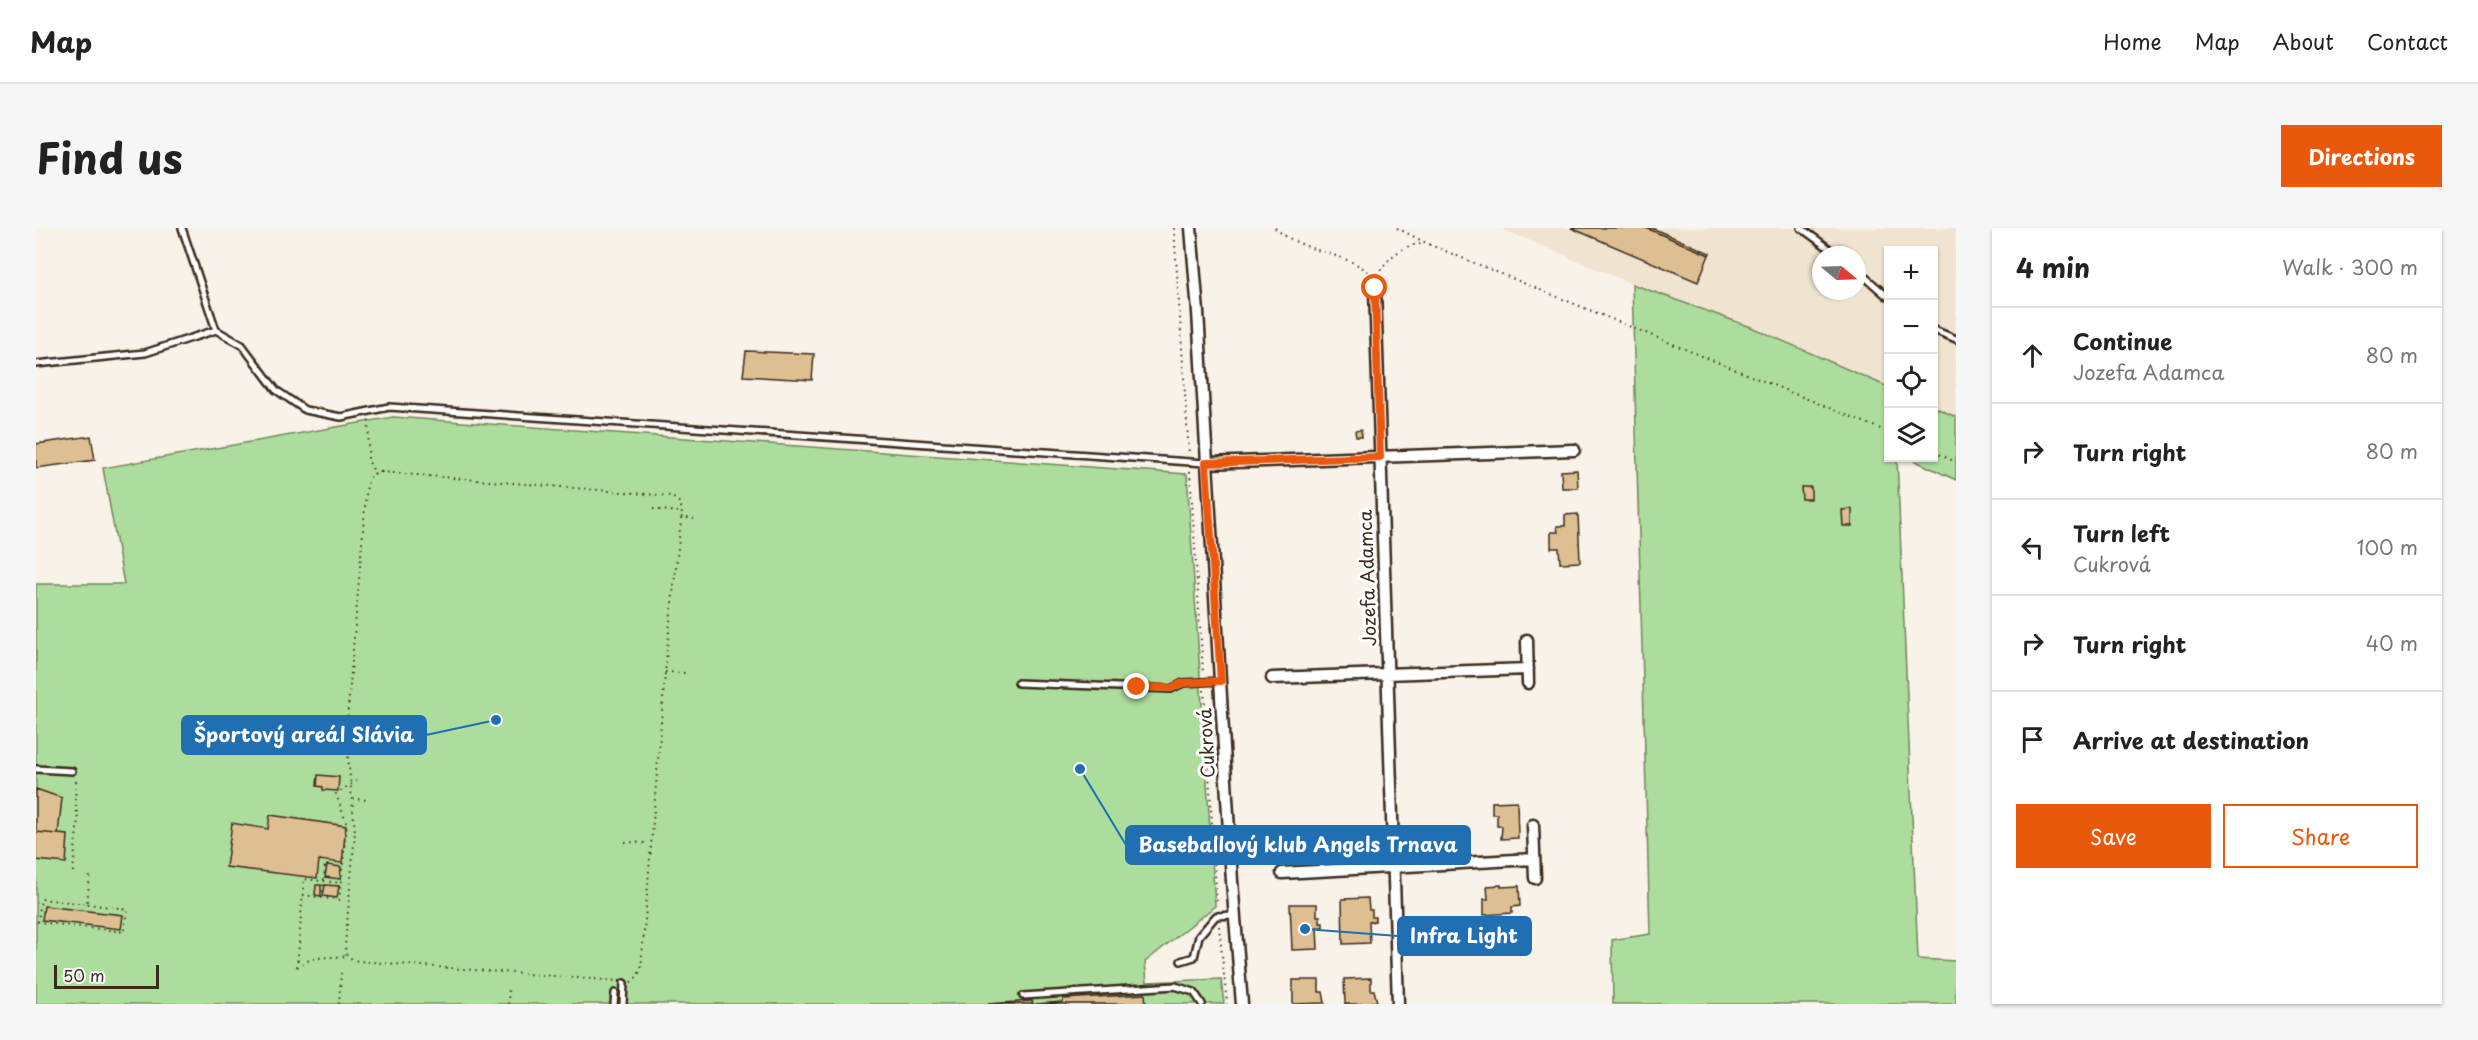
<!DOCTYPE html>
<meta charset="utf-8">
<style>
body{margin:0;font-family:"Playpen Sans",sans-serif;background:#f6f6f6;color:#222}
.controls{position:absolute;right:18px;top:18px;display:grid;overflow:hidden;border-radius:0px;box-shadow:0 2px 4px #0004}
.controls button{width:54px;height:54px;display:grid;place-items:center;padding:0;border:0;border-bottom:2px solid #e0e0e0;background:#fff;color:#222;font:30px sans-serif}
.compass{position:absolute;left:1776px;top:18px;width:54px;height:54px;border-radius:50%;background:#fff;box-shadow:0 2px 4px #0004;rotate:109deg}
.scale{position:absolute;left:18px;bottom:15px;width:105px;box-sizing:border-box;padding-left:6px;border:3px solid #3b2a1e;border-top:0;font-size:16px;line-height:21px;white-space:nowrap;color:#3b2a1e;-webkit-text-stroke:4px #fff;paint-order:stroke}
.stop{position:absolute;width:18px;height:18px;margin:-14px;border:4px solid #ea580c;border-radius:50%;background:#fff}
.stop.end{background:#ea580c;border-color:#fff;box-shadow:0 2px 6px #0008}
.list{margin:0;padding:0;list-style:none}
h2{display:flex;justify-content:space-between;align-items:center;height:78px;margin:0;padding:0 24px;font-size:26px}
h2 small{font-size:20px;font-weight:400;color:#767676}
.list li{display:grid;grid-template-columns:39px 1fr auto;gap:18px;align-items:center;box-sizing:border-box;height:96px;padding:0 24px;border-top:2px solid #e0e0e0}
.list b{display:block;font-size:22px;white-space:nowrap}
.list p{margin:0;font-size:20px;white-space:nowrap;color:#767676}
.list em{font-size:20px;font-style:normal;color:#767676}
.actions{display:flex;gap:12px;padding:18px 24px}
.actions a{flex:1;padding:14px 0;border:2px solid #ea580c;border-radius:0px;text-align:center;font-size:21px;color:#ea580c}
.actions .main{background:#ea580c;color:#fff}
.icon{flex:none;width:33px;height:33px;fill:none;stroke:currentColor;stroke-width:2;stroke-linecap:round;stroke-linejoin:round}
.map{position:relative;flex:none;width:1920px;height:776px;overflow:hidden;border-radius:0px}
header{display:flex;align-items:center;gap:36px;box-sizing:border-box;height:84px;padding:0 30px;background:#fff;border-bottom:2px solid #e0e0e0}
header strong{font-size:28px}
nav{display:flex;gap:33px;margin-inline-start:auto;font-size:21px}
.intro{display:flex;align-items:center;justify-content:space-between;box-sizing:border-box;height:144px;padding:0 36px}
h1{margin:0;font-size:42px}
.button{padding:15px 27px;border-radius:0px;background:#ea580c;color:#fff;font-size:21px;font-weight:700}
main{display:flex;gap:36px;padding:0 36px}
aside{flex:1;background:#fff;border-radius:0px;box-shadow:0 2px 4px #0004}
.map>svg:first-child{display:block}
.built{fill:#f0e3cf;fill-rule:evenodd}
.green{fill:#addd9d;stroke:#74845e;stroke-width:1.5}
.building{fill:#ddbf91;stroke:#3b2a1e;stroke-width:1.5}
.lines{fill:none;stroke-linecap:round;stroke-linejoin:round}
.service-casing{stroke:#3b2a1e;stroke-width:10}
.minor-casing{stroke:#3b2a1e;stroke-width:15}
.path{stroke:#3b2a1e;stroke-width:2;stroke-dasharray:1.5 4.5;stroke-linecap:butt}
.service{stroke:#fff;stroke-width:5}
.minor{stroke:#fff;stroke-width:10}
.route{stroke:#ea580c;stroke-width:8}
.labels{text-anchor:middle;stroke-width:6;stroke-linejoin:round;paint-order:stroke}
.street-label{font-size:18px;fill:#3b2a1e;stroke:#fff}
.leader{fill:none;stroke:#1f6fb2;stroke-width:2}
.callout-dot{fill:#1f6fb2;stroke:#fff;stroke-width:2}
.callout{fill:#1f6fb2;stroke:#1f6fb2;stroke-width:2}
.callout-label{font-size:20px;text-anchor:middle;font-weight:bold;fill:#fff}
</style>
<header>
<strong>Map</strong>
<nav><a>Home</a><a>Map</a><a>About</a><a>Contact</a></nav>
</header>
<div class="intro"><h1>Find us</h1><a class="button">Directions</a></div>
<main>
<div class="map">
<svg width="1920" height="776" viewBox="0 0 1920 776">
<rect width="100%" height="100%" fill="#f8f2e9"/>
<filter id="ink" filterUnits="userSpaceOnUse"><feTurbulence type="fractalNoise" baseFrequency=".0167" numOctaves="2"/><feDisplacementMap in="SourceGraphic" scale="12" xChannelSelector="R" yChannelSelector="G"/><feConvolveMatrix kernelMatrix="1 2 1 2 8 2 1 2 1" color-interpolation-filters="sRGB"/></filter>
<g filter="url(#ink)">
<path class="built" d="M1464,0h456v189l-22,-10v-157h-46v137l-137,-60 -119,-43zM1785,27h36v36h-36z"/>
<path class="green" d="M1596,56l119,43 137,60v71h9l21,501 38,2v43h-343l-1,-64 38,-6z
M1898,179l22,10v63l-47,-22h25z
M357,189l794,57 28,432 -70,56 2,20 74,-3 3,25h-1188v-420h88l-21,-116z"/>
<path class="building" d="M1535,0h75l63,27 -11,27z
M1610,0h6l58,25 -1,2z
M710,123l68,3 -2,26 -69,-4z
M1325,202l1,7h-6l-1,-6z
M55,208l4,24 -59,8v-24z
M1541,242l1,18h-16l-1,-17z
M1765,259h10v12h-9z
M1816,281v17h-9l-1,-16z
M1542,286l2,48 -20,1 -1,-15h-8v-16h7l-1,-6h8v-11z
M282,547l21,2 -1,14 -15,-1v-3l-6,-1z
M0,561l26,9 -4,36 -22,-2z
M1481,573l1,37 -17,1 1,-13h-5v-12h-5v-12z
M234,587l76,11 -4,37 -23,-3 -2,18 -91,-11 6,-44 36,6z
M0,604l32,3 -2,28 -30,-3z
M291,637l14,2 -1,12 -15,-2z
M280,657h5v11l-6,-1z
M289,657l14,1 -2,12 -14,-2z
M1465,657v2l18,-1 1,20 -8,1v6l-28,2v-16h4l-1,-13z
M1332,670l1,12h3v7h3v4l-6,1 1,21 -27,1 -1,-45z
M1254,676h27v12h3v7h3v4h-6l1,22 -26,1z
M8,678l79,9 -2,14 -79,-9z
M1335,750v12h3l3,12h-5v2h-27l-1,-25z
M1257,752h26v12h4l2,11 -32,1z
M1109,766l1,10h-110l27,-2v-3z
M996,773l1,3h-47z"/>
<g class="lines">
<defs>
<path id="service" d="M146,0l34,102
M1765,0l37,27
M1821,42l31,27
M1898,102l22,9
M0,136l109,-11 71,-23 26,15 34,45 29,20 36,7 48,-10 816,56
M982,455l153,6 12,-6 38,-2
M0,541l36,2
M1145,733l13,-4 5,-21 17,-20 18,-1
M987,768l152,-10 19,6 8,12
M578,776l1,-11
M587,776l1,-21"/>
<path id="minor" d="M1155,0l7,84 34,569 10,123
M1339,60l23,716
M1170,235l368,-13
M1491,412l1,43
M1236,450l256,-9
M1497,597l2,53
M1246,645l252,-14"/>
</defs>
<use href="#service" class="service-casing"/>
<use href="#minor" class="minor-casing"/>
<path class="path" d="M1138,0l15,226
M1239,0c29,26 71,23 99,48
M1361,0l31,16 460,188
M1341,47c11,-17 26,-32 48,-31
M333,193l-1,39 8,16
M1898,224l22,10
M1154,243l13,201
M345,244l290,24 9,7 2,8 -15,139 -26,319 -4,8 -6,5 -273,-21 -5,-1 -7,-6 -1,-8 10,-114 -8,-87v-25l20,-236 5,-10z
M617,281l25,3
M645,289l13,2
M629,444l20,1
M1168,462l13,216
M316,571l17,1
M589,614l22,1
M37,644l5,-53 -3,-20 1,-20
M267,667l36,5 8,-75 -11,-31 23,-15
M286,670l3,-33
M51,676l40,5 -3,23 -86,-10 3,-23 46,5 3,-30
M1183,698l8,78
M261,739l7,-88 37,4
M261,739c16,-12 31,-9 51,-11
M303,776l2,-31
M472,776l1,-16"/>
<use href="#service" class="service"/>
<use href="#minor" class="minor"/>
</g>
</g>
<g class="lines" filter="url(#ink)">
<path class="route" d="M1101,459l34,1 12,-5 38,-2 -15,-218 174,-6 -5,-169"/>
</g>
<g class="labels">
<g class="street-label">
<text transform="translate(1332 350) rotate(-92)" y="6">Jozefa Adamca</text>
<text transform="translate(1171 515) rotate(-93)" y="6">Cukrová</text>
</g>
</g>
<path class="leader" d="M460 492L390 507M1044 541L1090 617M1269 701L1362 708"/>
<g class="callout-dot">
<circle cx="460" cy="492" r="6"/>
<circle cx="1044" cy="541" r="6"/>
<circle cx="1269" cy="701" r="6"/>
</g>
<g class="callout">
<rect x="146" y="488" width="244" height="38" rx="6"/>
<rect x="1090" y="598" width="344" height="38" rx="6"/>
<rect x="1362" y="689" width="133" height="38" rx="6"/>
</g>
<g class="callout-label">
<text x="268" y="514">Športový areál Slávia</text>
<text x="1262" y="624">Baseballový klub Angels Trnava</text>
<text x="1428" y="715">Infra Light</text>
</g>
</svg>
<div class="controls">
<button>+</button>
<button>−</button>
<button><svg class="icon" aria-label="locate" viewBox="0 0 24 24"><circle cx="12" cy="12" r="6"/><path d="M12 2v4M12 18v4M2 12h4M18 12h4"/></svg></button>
<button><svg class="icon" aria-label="layers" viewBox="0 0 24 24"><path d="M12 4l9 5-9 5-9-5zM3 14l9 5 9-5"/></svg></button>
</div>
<svg class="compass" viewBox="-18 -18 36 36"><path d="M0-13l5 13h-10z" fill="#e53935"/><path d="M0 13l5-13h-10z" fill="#767676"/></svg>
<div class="scale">50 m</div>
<div class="stop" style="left:1339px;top:60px"></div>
<div class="stop end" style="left:1101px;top:459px"></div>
</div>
<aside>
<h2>4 min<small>Walk · 300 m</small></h2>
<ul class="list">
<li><svg class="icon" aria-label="ahead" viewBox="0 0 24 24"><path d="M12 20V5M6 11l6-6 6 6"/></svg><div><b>Continue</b><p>Jozefa Adamca</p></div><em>80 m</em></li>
<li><svg class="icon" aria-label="right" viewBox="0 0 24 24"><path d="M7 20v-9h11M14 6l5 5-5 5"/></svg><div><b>Turn right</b></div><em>80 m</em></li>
<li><svg class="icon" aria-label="left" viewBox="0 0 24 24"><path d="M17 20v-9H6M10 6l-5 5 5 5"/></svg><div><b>Turn left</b><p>Cukrová</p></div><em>100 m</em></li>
<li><svg class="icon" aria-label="right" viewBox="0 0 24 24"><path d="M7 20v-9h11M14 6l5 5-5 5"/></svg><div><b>Turn right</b></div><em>40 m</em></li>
<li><svg class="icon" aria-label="arrive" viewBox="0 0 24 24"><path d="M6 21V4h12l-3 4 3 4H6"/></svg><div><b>Arrive at destination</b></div></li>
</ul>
<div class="actions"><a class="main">Save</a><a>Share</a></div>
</aside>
</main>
